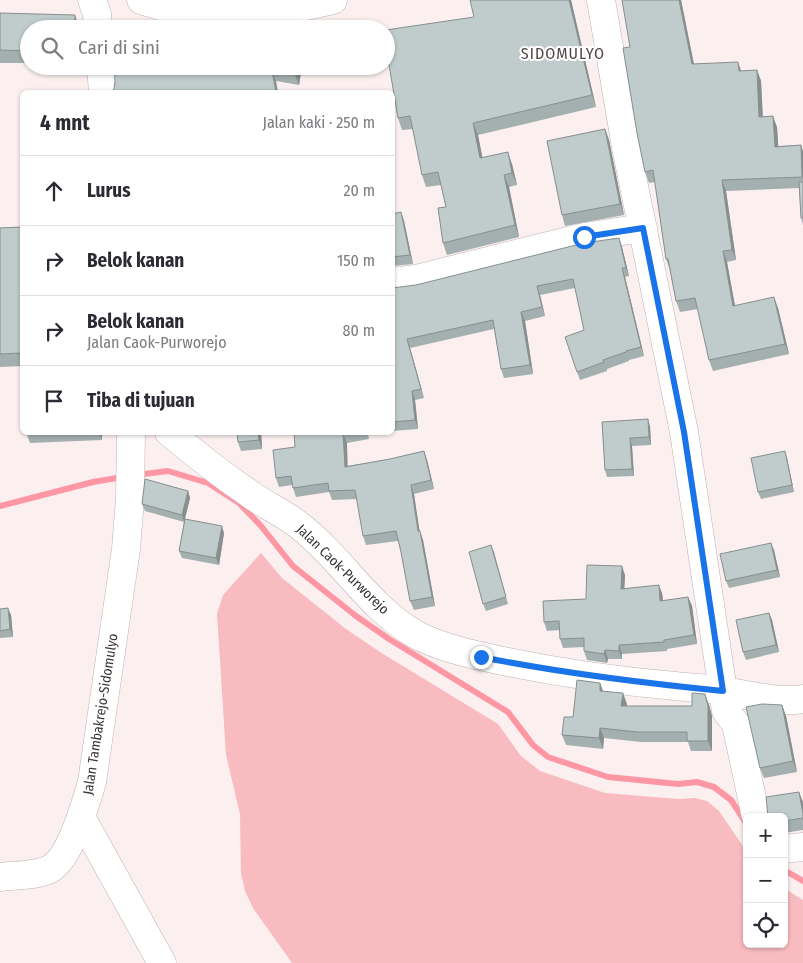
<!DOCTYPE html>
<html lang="id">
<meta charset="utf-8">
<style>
body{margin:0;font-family:"Fira Sans Condensed",sans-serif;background:#f7f7f7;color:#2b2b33}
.controls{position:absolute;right:15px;bottom:15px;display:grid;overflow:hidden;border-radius:8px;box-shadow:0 1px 4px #0004}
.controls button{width:45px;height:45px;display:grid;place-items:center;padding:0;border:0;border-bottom:1px solid #e1e1e2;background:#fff;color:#2b2b33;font:25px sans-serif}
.stop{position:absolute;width:15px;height:15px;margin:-11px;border:4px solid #1a73e8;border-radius:50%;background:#fff}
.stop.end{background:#1a73e8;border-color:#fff;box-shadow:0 1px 5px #0008}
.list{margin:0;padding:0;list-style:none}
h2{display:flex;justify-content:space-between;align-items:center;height:65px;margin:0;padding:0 20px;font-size:21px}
h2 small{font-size:16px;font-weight:400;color:#7c7c81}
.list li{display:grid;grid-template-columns:32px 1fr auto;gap:15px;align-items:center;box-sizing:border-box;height:70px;padding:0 20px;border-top:1px solid #e1e1e2}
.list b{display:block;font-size:19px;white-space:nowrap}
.list p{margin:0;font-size:16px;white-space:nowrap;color:#7c7c81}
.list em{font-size:16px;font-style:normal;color:#7c7c81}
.icon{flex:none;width:28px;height:28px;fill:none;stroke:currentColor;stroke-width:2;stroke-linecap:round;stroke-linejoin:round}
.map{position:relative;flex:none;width:803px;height:963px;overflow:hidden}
.search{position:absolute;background:#fff;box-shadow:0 1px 4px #0004;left:20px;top:20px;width:375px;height:55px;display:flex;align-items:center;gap:12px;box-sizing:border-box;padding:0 18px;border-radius:28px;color:#7c7c81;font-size:19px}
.panel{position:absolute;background:#fff;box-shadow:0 1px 4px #0004;left:20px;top:90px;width:375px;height:345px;border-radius:8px}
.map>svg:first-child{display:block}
.green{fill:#f8bbc0}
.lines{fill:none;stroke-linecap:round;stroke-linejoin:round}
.stream{stroke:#fe97a4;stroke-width:6}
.minor-casing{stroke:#bfb2b3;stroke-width:29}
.minor{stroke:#fff;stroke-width:28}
.wall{fill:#a4afaf}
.shaded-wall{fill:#868f8e}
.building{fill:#bfcccb;stroke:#868f8e}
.route{stroke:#1a73e8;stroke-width:6}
.labels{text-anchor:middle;stroke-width:4;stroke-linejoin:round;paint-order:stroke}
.street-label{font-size:14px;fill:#3b3636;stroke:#fff}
.quarter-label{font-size:16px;letter-spacing:1px;fill:#514647;stroke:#fff}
</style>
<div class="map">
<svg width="803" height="963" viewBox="0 0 803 963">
<rect width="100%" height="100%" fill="#fceff0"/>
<path class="green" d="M261,553l21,25 64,51 34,23 118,72 23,32 19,15 65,22 73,6 17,-1 12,3 12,10 28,41v92h37v-56l19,12v63h-511l-39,-55 -8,-17 -4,-18 -1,-59 -14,-59 -9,-141 6,-19z"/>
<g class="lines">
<path class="stream" d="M136,475l32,-4 40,12 31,20 22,23 32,40 63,50 33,23 119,73 25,33 15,12 60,20 70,7 19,-2 17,5 17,13 15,23
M0,506l93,-24 30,-5
M784,870l19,11"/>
<defs>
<path id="minor" d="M92,0l5,14 1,15
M141,0l43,13 94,-1 55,-12
M601,0l25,147 58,285 42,279 10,13 20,93
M101,66l2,26
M392,282l24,-3 168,-42 59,-9
M169,432c26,22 53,43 81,62 16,12 36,20 51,33 41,32 66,78 112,106 27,15 61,22 90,28 57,12 115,20 172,25 17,2 33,2 49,5 26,4 53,12 79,8
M81,817l81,146
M784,849l19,-2
M0,877c16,-2 36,-1 50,-8 20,-11 36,-66 42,-87l34,-233 4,-50 1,-67"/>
</defs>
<use href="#minor" class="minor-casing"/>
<use href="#minor" class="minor"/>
</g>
<path class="wall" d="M470,0h101l25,107 -118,28 4,22 30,7 5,21 -8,2 10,50 -72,18 -4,-12 3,-36 -5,-22 -15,2 -4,-12 -9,-46 -11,1 -4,-12 76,-101z
M681,0l13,64 47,7 16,-1 4,11 2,36 14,10 1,19 23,-1 2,6v74l-2,-7 -2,-30 -73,3 10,69 -9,2 8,44 43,2 11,46 -76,17 -4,-11 -11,-51 -18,3 -4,-11 -6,-31 -4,-11 -11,-77 -6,1 -4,-11 -15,-125z
M0,13l79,14v2h-50v34h-29z
M114,66h188l-3,19 -23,-4 -162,8 1,-8z
M605,129l4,11 15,75 -59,11 -3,-11z
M401,212l3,9 9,43 -21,2v-52z
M22,227v139l-22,1v-139z
M619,238l3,9 7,29 -4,1 19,79 -15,4v1l-22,8v2l-27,9 -3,-8 7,-42 -9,-42 -35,7 5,21 -20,5 8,53 -29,4 -3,-9 -7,-40 -84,19 14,50 -9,2 3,29 -26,2v-143l24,-3z
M602,422l48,4 1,19 -19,1 2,30 -27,1 -2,-7z
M26,432h76v8l-72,3z
M237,432h24l1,17 -21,2 -3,-9z
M294,432h85l-11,2 1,5 -22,4v23l43,-7 34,-8 3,9 7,29 -20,5 5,37 4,9 12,66 -21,4 -4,-9 -9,-49 -3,-11 -32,4 -3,-9 -6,-37 -25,1 -3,-8 -33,5 -4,-12 -13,2 -3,-9 19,-31z
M787,458l7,34 -33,7 -3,-7z
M188,491l2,7 -5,21 39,14 -5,32 -37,-7 -3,-7 5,-29 -39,-11 -3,-7z
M491,545l17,59 -22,7 -3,-7z
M774,550l6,27 -51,11 -3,-7z
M625,575l-1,13 38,5 1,8 25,-4 4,9 5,38 -30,5v2l-45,3v5h-14l-1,4 -20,-3 -3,-9v-4l-21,1 -3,-9v-9l-13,1 -3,-9 42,-23z
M0,609l11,6 2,22 -13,1z
M769,613l3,7 7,32 -33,8 -3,-8z
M600,683l3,8 24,13 -1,2h66l17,-1 3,11v35h-21l-3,-9h-47l-37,-4 -1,11 -37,-4 -4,-10 11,-18z
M782,705l4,11 11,56 -33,6 -4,-10z
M803,802v28l-19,3v-16z"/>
<path class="shaded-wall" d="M569,0h2l25,107 -4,-12z
M679,0h2l15,75 -4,-11z
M75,15l4,12v2h-4z
M738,62l4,11 -3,-2z
M297,66h5l-3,19 -4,-10z
M757,70l4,11 2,46 -4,-10z
M272,71l4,10 2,11h-2z
M773,116l4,11 2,30 -4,-10z
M473,123l5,12 7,35 -5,-12z
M605,129l4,11 15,75 -4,-11z
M801,145l2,6v28l-1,-2z
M508,152l4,12 5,21 -5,-12z
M504,175l5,12 10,50 -4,-12z
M722,180l4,11 10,69 -4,-10z
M401,212l3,9 9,43 -3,-9z
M619,238l3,9 7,29 -3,-8z
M723,251l4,11 10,55 -4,-11z
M622,268l3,9 19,79 -3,-9z
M537,286l3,9 5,21 -3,-9z
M774,297l4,11 11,46 -4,-10z
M521,312l4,9 8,53 -3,-9z
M407,339l3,9 14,50 -3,-9z
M412,391l3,9 3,29 -3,-9z
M648,419l2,7 1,19 -2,-8z
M99,432h3v8z
M258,432h3l1,17 -3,-9z
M343,434l4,9 1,33 -3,-9z
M630,438l2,8 2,30 -2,-7z
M424,451l3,9 7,29 -3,-9z
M785,451l2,7 7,34 -2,-7z
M411,485l3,9 7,46 -3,-9z
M188,491l2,7 -6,24 -2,-7z
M222,526l2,7 -5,32 -3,-7z
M420,531l3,9 12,66 -3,-9z
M771,543l3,7 6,27 -3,-7z
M491,545l3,7 14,52 -2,-7z
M622,566l3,9 -1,22 -3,-8z
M659,585l3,8 2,17 -4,-9z
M688,597l4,9 5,38 -3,-9z
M8,608l3,7 2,22 -3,-8z
M769,613l3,7 7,32 -3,-7z
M619,645l3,9v5l-3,-8z
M605,650l3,9 -1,4 -3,-9z
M600,683l4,11 -4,-3z
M623,693l4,11 -2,13 -4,-11z
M705,694l4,11 3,11v35l-4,-10z
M782,705l4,11 11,56 -4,-11z
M600,728l4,10 -1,11 -4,-11z
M799,792l4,10v12z"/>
<path class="building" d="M470,0h99l23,95 -119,28 7,35 28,-6 4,21 -8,2 11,50 -72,18 -5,-35 8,-1 -8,-35 -16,3 -12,-59 -12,2 -12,-71v-17l88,-13z
M622,0h57l13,64 46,-2 1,9 18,-1 2,47 14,-1 2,31 26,-2 1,32 -80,3 10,70 -9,1 10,55 41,-9 11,47 -76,16 -14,-62 -19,3 -8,-42h-2l-13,-89 -8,2 -8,-39 -14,-85 7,-1z
M0,13l75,2v14h-46v22l-29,-1z
M181,24v5h-73v-2z
M114,66h183l-2,9 -23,-4 4,21h-165l3,-3 1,-8z
M605,129l15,75 -58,11 -15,-74z
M799,182h4v36h-2z
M401,212l9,43 -18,2v-43z
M22,227v150l-1,-24 -21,1v-126z
M619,238l7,30h-4l19,79 -15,4v1l-23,8 1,2 -27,10 -12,-35 19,-7 -11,-51 -36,7 5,21 -21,5 9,53 -29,4 -8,-49 -86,19 14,50 -9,2 3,29 -23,2v-134l24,-3 168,-42z
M648,419l1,18 -19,1 2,31 -27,1 -3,-48z
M237,432h21l1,8 -21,2z
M294,432h58l-9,2 2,33 45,-8 34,-8 7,29 -20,5 7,46h2l12,66 -22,4 -9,-49 -5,-21 -33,5 -8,-46 -26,1 -1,-8 -35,5 -2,-12 -15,2 -3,-28 22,-3z
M785,451l7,34 -34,7 -7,-34z
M145,479l43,12 -6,24 -40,-11z
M185,519l37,7 -6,32 -37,-7z
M771,543l6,27 -51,11 -6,-27z
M491,545l15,52 -23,7 -14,-52z
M587,565l35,1 -1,23 38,-4 1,16 28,-4 6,38 -30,5v2l-45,3v6l-14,-1 -1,4 -20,-3v-13l-24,1 -1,-18 -15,1 -1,-21 43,-2z
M8,608l2,21 -10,2v-22z
M769,613l7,32 -33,7 -7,-32z
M577,680l23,3v8l23,2 -2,13h71v-13l13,1 3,12v35h-21v-9h-50l-37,-4 -1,10 -37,-3 2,-18h9z
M762,704l20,1 11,56 -33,7 -14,-61z
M799,792l4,22v4l-19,3v-4h-16l-2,-20z"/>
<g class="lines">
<path class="route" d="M481,657c80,16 161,26 242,34l-39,-259 -41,-204 -59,9"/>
</g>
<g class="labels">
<g class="street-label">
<text transform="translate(343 569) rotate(44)" y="5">Jalan Caok-Purworejo</text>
<text transform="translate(100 714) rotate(-81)" y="5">Jalan Tambakrejo-Sidomulyo</text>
</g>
<g class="quarter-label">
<text x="563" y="59">SIDOMULYO</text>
</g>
</g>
</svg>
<div class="controls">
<button>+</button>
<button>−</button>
<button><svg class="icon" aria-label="locate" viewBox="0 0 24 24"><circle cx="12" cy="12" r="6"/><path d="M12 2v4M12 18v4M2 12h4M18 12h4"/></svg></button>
</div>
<div class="stop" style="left:584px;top:237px"></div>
<div class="stop end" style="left:481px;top:657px"></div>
<div class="search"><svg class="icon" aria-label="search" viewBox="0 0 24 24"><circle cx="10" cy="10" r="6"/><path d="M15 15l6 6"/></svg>Cari di sini</div>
<section class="panel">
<h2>4 mnt<small>Jalan kaki · 250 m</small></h2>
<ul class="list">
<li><svg class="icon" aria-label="ahead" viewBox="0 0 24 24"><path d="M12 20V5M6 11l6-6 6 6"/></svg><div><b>Lurus</b></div><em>20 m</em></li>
<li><svg class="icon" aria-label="right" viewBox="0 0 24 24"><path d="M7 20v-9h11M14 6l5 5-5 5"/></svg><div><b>Belok kanan</b></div><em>150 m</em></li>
<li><svg class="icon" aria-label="right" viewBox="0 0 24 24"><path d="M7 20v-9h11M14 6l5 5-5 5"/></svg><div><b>Belok kanan</b><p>Jalan Caok-Purworejo</p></div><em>80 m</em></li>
<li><svg class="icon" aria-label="arrive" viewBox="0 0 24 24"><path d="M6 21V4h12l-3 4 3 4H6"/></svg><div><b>Tiba di tujuan</b></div></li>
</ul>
</section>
</div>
